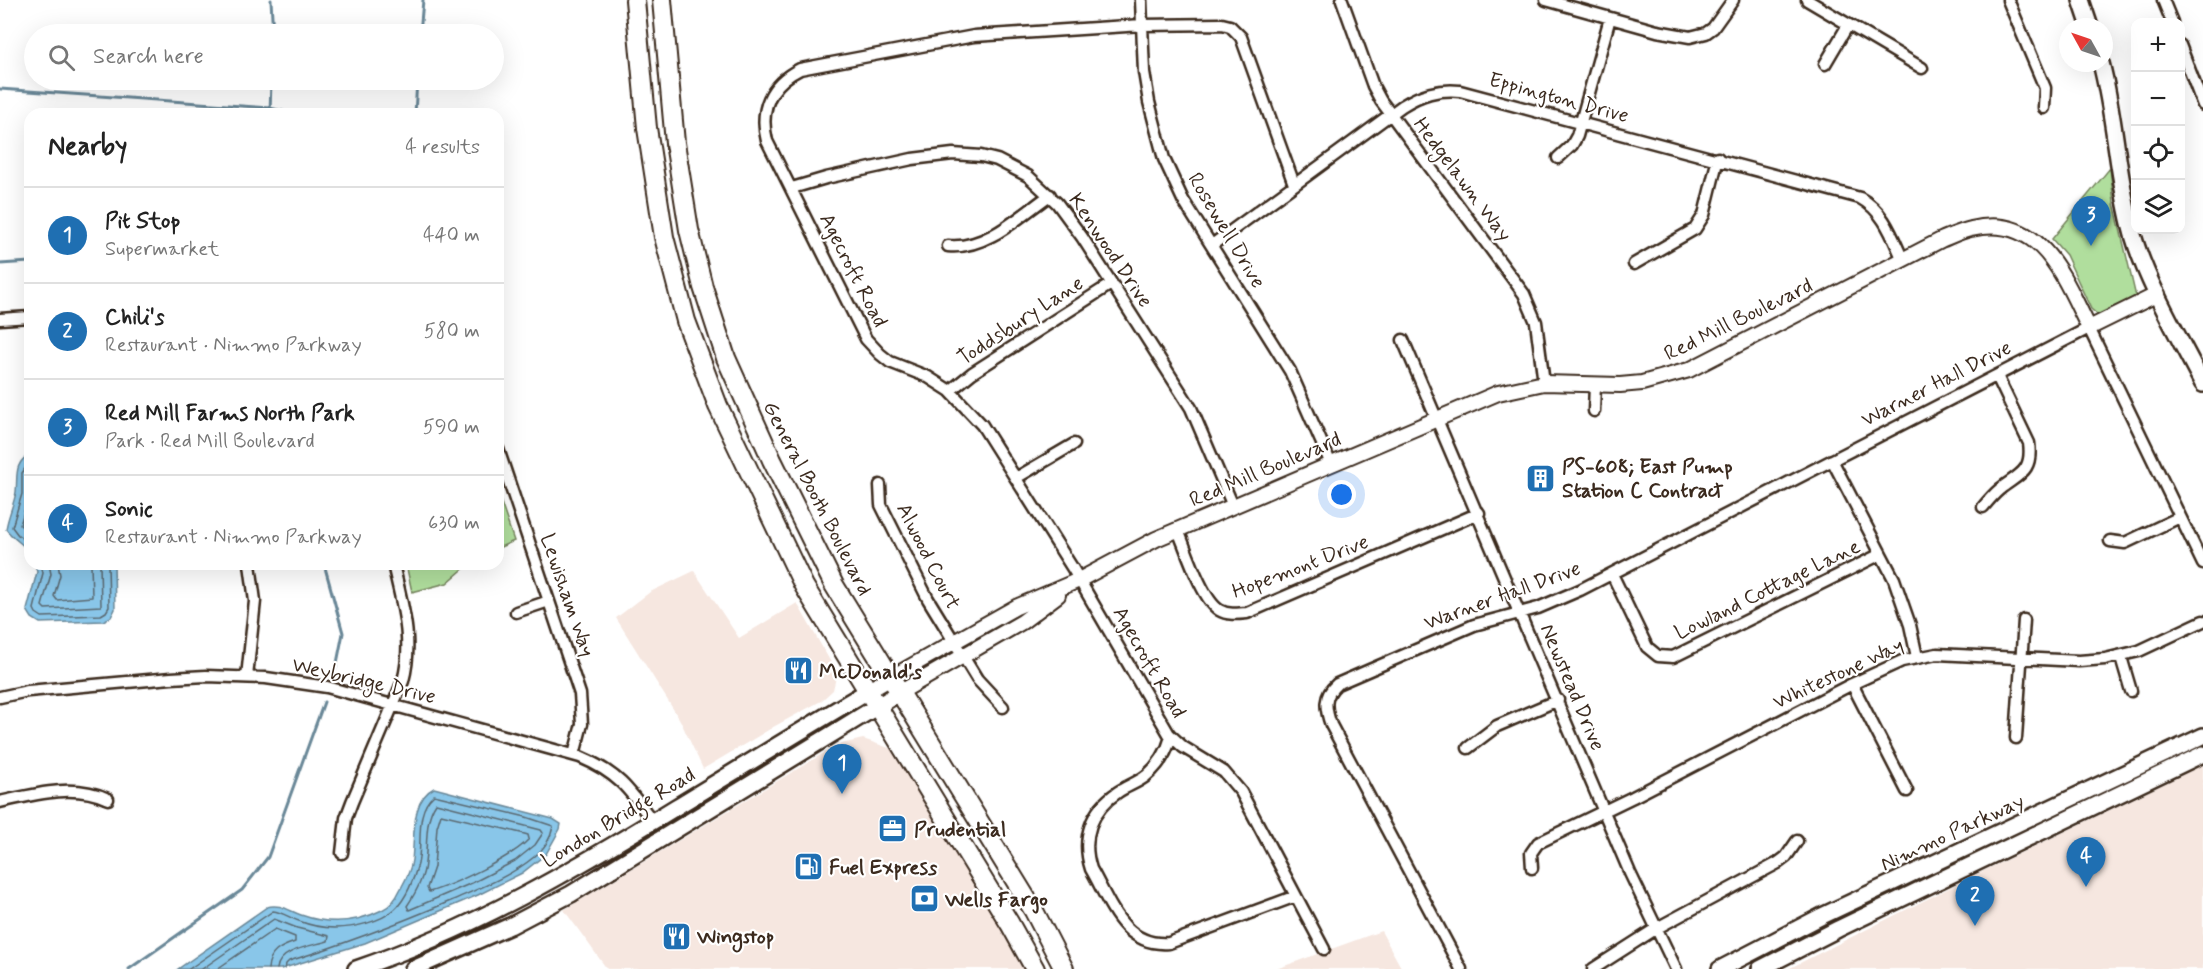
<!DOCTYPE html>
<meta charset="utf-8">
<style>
body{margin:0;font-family:Mynerve,sans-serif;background:#f6f6f6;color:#222}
.controls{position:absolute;right:18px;top:18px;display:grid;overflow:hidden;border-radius:12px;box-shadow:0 6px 24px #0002}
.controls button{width:54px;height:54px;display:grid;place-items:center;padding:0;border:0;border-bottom:2px solid #e0e0e0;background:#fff;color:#222;font:30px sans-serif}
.compass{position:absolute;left:2059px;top:18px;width:54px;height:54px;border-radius:50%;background:#fff;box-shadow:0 6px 24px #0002;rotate:310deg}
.you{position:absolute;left:1342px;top:495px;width:21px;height:21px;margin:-15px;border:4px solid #fff;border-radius:50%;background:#1a73e8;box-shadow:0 0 0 9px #1a73e833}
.badge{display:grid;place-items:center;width:39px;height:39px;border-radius:50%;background:#1f6fb2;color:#fff;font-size:20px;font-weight:700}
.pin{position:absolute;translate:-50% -50px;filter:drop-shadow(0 2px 3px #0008)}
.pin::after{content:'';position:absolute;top:32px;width:21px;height:18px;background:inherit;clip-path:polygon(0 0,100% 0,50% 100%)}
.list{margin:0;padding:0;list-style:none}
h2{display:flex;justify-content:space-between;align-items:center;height:78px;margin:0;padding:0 24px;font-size:26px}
h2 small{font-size:20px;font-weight:400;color:#767676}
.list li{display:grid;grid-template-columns:39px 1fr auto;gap:18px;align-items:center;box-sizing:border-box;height:96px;padding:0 24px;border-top:2px solid #e0e0e0}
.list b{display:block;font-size:22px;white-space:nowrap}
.list p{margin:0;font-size:20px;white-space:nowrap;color:#767676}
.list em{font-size:20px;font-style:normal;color:#767676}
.icon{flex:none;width:33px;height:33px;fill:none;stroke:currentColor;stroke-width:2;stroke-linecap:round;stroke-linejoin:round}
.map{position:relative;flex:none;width:2203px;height:969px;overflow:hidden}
.search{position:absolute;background:#fff;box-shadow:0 6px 24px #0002;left:24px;top:24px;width:480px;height:66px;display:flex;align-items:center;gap:15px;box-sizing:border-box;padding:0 21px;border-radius:33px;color:#767676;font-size:22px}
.panel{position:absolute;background:#fff;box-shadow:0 6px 24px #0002;left:24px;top:108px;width:480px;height:462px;border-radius:18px}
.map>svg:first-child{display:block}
.built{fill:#f6e7e0}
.green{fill:#b0de9d;stroke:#76845e;stroke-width:1.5}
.water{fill:#89c6e9;stroke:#6a8898;stroke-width:1.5}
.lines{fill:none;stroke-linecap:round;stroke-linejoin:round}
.shore{stroke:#5a686f;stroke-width:1.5}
.stream{stroke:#6a8898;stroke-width:3}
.minor-casing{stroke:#3b2a1e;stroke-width:15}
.tertiary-casing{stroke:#3b2a1e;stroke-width:18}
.secondary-casing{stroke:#3b2a1e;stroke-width:20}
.trunk-casing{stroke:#3b2a1e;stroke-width:22}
.minor{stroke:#fff;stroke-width:10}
.tertiary{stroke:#fff;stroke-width:14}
.secondary{stroke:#fff;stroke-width:15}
.trunk{stroke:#fff;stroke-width:18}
.labels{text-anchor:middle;stroke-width:4.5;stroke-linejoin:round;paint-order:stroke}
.street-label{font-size:21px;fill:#3b2a1e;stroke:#fff}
.poi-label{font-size:21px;font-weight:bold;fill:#3b2a1e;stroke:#fff;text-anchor:start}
</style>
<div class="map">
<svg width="2203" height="969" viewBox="0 0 2203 969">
<rect width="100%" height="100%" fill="#fff"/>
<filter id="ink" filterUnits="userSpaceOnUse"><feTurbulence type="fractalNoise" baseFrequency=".0167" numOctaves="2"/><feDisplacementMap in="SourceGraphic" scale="12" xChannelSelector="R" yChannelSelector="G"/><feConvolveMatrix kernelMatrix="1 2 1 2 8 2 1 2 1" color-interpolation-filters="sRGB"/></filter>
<g filter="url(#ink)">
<path class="built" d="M694,571l45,67 58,-35 40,70 -4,17 -12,11 -46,25 -72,43 -23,-49 -64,-102 34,-26z
M863,739l29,10 22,31 113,189h-420l-43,-59 273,-165z
M2203,765v204h-415l187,-94z
M1381,931l21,38h-126z"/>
<path class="green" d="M2110,168l4,35 22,94 -38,18 -7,-6 -25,-54 -14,-16z
M498,494l16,47 -16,7z
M406,564h63l-22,19 -35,9z"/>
<path class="water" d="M30,454v99c-5,-8 -17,-14 -24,-24 2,-13 8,-25 10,-37 2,-16 -3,-28 14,-38z
M35,564h79l1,45 -4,8 -8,4 -63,2 -8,-5 -5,-8 10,-38z
M434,788l119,31 8,5 -1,5 -14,25 -24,19 -44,22 -113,48 -84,26h-103l89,-62c13,-4 22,4 34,8 28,10 55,8 81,-5 9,-4 14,-11 18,-20 5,-9 11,-19 12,-30 3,-22 -2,-60 22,-72z"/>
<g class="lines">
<path class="shore" d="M30,461l-8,12v21l-10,33 6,8 12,8
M30,474l-1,21 -9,30 10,9
M41,564l2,9 -9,36 2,4 6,4 59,-2 5,-3 3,-5 -1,-43
M49,564l2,10 -9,32 3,3 56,-3 -1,-42
M58,564l2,11 -6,21 3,4 35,-3 -1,-33
M436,803l105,27 2,3 -8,12 -20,16 -43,22 -63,27 -2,-4c8,-12 17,-29 18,-43 3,-20 -1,-42 11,-60z
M441,814l80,19 7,2 1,4c-16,18 -76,46 -100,53l-2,-4 7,-21 3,-40z
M189,969l84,-58c9,1 17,7 26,10 10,4 24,7 36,7 18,0 46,-6 60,-19 11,-10 19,-30 23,-45 5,-22 -4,-52 16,-69l92,22 27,9c-2,12 -9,23 -19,31 -23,19 -54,31 -81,43 -54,23 -108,44 -164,61l-3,3 -1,5
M202,969l72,-50 23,9 32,8 -1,5c-16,5 -49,8 -51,28
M217,969l58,-40 20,8v5c-15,5 -26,10 -27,27"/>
<path class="stream" d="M271,0l2,34
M274,24l146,8
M420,34l3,-34
M0,89l270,19 24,6
M270,114l1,-34
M415,114l2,-34
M0,264l30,-2
M324,564l19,69 -7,35
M129,969l113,-79 26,-33 56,-155"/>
<defs>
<path id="minor" d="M1141,0l3,72 5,30 15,57 19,41 107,171 41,93
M1342,0l31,86 8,15 143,193 12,28 8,61
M1546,0l111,31 33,6 16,-4 7,-5 20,-28
M1807,0l115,68
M2008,0l37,88 -1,20
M2163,0l9,22
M2180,45l23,60
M1825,64l23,-39
M1558,158l14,-13 5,-9 33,-118
M1294,184l-53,-147 -11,-11 -8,-2 -80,1 -168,11 -174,33c-30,15 -41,40 -33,72l99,198 14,15 10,8 38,15 22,14 32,34 91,144 96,165 14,13 41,25 17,20 83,157
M792,188l34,-10 86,-19 41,-5 28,2 16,4 31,16 29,27 25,34 109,171 42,98
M1212,245l190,-139c19,-12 36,-17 58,-15l400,107c24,13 32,38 43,62
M948,246c38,4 72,-30 102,-51
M1634,264l61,-35 9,-14 14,-57
M0,319l30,-2
M1403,340l227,533 46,96
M950,391l22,-18 139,-89
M1594,411l1,-27
M498,449l82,245 2,30 -8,31
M1832,460l62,119 16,46 7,32
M1016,478l58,-34
M880,485l1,20 47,94 49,80 26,28
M1983,507c5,-6 11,-13 17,-18 19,-15 33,-17 29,-46l-32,-67
M1178,530c8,19 24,69 41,80 8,5 18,4 28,3l232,-100
M2110,541l15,2 55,-26
M1612,574l35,73 11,9 15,1 208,-103
M516,612l33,-11
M2121,657l10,34
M247,677l8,-76 -5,-37
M1852,684l55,107
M0,697l28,-6 143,-13 35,-2 60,2 61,9 253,70c38,16 49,32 73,65
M1171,737c-4,15 -13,29 -25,39 -9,7 -19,10 -28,16 -27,18 -37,46 -27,77 19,33 32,78 78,74l127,-47
M2016,738l8,-118
M1468,748l29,-22 61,-26
M0,802c35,-8 74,-19 108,-3
M342,853l4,-35 6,-16 51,-121c11,-40 -1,-77 -10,-117
M1532,868l-1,-15 7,-10 95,-46 219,-113 50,-23 35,-7 142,7 26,-2 34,-8 64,-30
M1461,969l-130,-244c-6,-17 -8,-29 6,-41l137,-59 64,-17 42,-18 509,-262 114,236
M1593,969l64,-41 121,-65 8,-6 11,-16"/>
<path id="tertiary" d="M890,678l126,-71 63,-27 77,-41 342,-146 46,-10 76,2 22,-2 47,-13 252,-130c10,-4 20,-9 30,-11 71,-17 93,50 118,99l69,-34
M899,693l123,-71 36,-27"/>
<path id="secondary" d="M2081,0l9,27
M2101,63c15,57 16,115 32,172 14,48 47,104 70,149
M356,969c117,-40 216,-98 320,-162 71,-43 142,-87 214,-129
M413,969l97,-43 61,-32 328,-201
M1720,969l102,-53 381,-180
M1760,969l78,-40 365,-175"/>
<path id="trunk" d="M635,0l12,128 17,109 22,84 32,85 86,180 206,338 25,45
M662,0l13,143 14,87 14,57 23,71 46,102 62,125 200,326 30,58"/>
</defs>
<use href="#minor" class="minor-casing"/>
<use href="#tertiary" class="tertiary-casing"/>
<use href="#secondary" class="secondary-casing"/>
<use href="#trunk" class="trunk-casing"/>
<use href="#minor" class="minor"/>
<use href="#tertiary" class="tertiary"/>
<use href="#secondary" class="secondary"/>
<use href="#trunk" class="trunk"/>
</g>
</g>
<defs>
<symbol id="building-square" viewBox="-11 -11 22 22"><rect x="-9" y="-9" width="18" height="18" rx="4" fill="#1f6fb2" stroke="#fff"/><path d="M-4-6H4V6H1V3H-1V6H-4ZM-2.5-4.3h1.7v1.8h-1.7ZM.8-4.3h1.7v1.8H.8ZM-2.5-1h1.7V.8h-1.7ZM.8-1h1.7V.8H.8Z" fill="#fff"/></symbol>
<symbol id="restaurant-square" viewBox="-11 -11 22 22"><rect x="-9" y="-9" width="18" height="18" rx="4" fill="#1f6fb2" stroke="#fff"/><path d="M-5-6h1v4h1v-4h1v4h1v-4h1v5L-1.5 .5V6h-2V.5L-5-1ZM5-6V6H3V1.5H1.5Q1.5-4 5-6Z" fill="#fff"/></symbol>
<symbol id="office-square" viewBox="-11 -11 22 22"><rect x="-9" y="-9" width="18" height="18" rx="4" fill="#1f6fb2" stroke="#fff"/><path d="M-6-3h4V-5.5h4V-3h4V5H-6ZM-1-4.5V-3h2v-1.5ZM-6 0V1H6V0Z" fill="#fff"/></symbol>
<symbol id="fuel-square" viewBox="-11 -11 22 22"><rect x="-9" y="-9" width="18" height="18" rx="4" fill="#1f6fb2" stroke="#fff"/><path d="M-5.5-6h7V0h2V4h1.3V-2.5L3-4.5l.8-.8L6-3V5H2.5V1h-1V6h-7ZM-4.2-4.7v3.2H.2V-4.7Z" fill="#fff"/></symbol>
<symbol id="bank-square" viewBox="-11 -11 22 22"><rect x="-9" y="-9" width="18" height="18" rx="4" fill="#1f6fb2" stroke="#fff"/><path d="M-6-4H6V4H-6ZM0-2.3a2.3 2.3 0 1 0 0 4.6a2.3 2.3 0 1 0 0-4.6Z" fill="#fff"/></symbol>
</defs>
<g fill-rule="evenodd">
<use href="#building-square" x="1524" y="462" width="33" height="33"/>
<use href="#restaurant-square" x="782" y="654" width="33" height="33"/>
<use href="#office-square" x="876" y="812" width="33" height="33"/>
<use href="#fuel-square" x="792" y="850" width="33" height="33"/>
<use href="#bank-square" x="908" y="882" width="33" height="33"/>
<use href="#restaurant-square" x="660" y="920" width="33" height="33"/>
</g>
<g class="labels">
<g class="street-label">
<text transform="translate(1559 97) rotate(15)" y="7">Eppington Drive</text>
<text transform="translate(1463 179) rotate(53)" y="7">Hedgelawn Way</text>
<text transform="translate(1227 230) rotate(59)" y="7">Rosewell Drive</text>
<text transform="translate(1111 250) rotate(56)" y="7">Kenwood Drive</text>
<text transform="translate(854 270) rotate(63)" y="7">Agecroft Road</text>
<text transform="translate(1738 319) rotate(-26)" y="7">Red Mill Boulevard</text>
<text transform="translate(1020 320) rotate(-33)" y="7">Toddsbury Lane</text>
<text transform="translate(1936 383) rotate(-27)" y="7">Warner Hall Drive</text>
<text transform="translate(1265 469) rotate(-23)" y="7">Red Mill Boulevard</text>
<text transform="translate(818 498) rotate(63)" y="7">General Booth Boulevard</text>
<text transform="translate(929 556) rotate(63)" y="7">Alwood Court</text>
<text transform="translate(1300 566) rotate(-21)" y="7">Hopemont Drive</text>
<text transform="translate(1767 589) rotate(-26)" y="7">Lowland Cottage Lane</text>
<text transform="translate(568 595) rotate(71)" y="7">Lewisham Way</text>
<text transform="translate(1502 595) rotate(-20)" y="7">Warner Hall Drive</text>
<text transform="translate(1150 662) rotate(60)" y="7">Agecroft Road</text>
<text transform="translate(1838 673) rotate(-25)" y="7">Whitestone Way</text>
<text transform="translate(364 680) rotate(13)" y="7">Weybridge Drive</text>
<text transform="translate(1573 687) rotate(67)" y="7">Newstead Drive</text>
<text transform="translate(618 817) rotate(-31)" y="7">London Bridge Road</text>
<text transform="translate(1952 832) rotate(-25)" y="7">Nimmo Parkway</text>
</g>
<g class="poi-label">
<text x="1562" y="473">PS-608; East Pump<tspan x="1562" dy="24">Station C Contract</tspan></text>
<text x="819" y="678">McDonald's</text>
<text x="914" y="836">Prudential</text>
<text x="829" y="874">Fuel Express</text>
<text x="945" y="906">Wells Fargo</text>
<text x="697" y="943">Wingstop</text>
</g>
</g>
</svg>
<div class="controls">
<button>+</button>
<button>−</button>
<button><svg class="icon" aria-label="locate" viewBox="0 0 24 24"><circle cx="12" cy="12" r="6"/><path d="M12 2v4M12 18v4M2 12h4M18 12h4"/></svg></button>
<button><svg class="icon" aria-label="layers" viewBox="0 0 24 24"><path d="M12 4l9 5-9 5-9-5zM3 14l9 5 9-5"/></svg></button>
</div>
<svg class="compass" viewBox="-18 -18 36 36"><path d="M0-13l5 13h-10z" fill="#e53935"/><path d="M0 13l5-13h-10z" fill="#767676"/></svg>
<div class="you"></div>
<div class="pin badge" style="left:842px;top:794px">1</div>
<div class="pin badge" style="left:1975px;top:926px">2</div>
<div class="pin badge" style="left:2091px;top:246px">3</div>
<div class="pin badge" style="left:2086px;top:887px">4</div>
<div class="search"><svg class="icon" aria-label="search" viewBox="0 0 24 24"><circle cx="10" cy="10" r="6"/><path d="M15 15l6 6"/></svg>Search here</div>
<section class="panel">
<h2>Nearby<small>4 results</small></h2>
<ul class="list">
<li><span class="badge">1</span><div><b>Pit Stop</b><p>Supermarket</p></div><em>440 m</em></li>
<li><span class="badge">2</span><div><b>Chili's</b><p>Restaurant · Nimmo Parkway</p></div><em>580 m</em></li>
<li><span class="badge">3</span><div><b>Red Mill Farms North Park</b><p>Park · Red Mill Boulevard</p></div><em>590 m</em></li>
<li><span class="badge">4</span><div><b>Sonic</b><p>Restaurant · Nimmo Parkway</p></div><em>630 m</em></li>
</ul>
</section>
</div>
